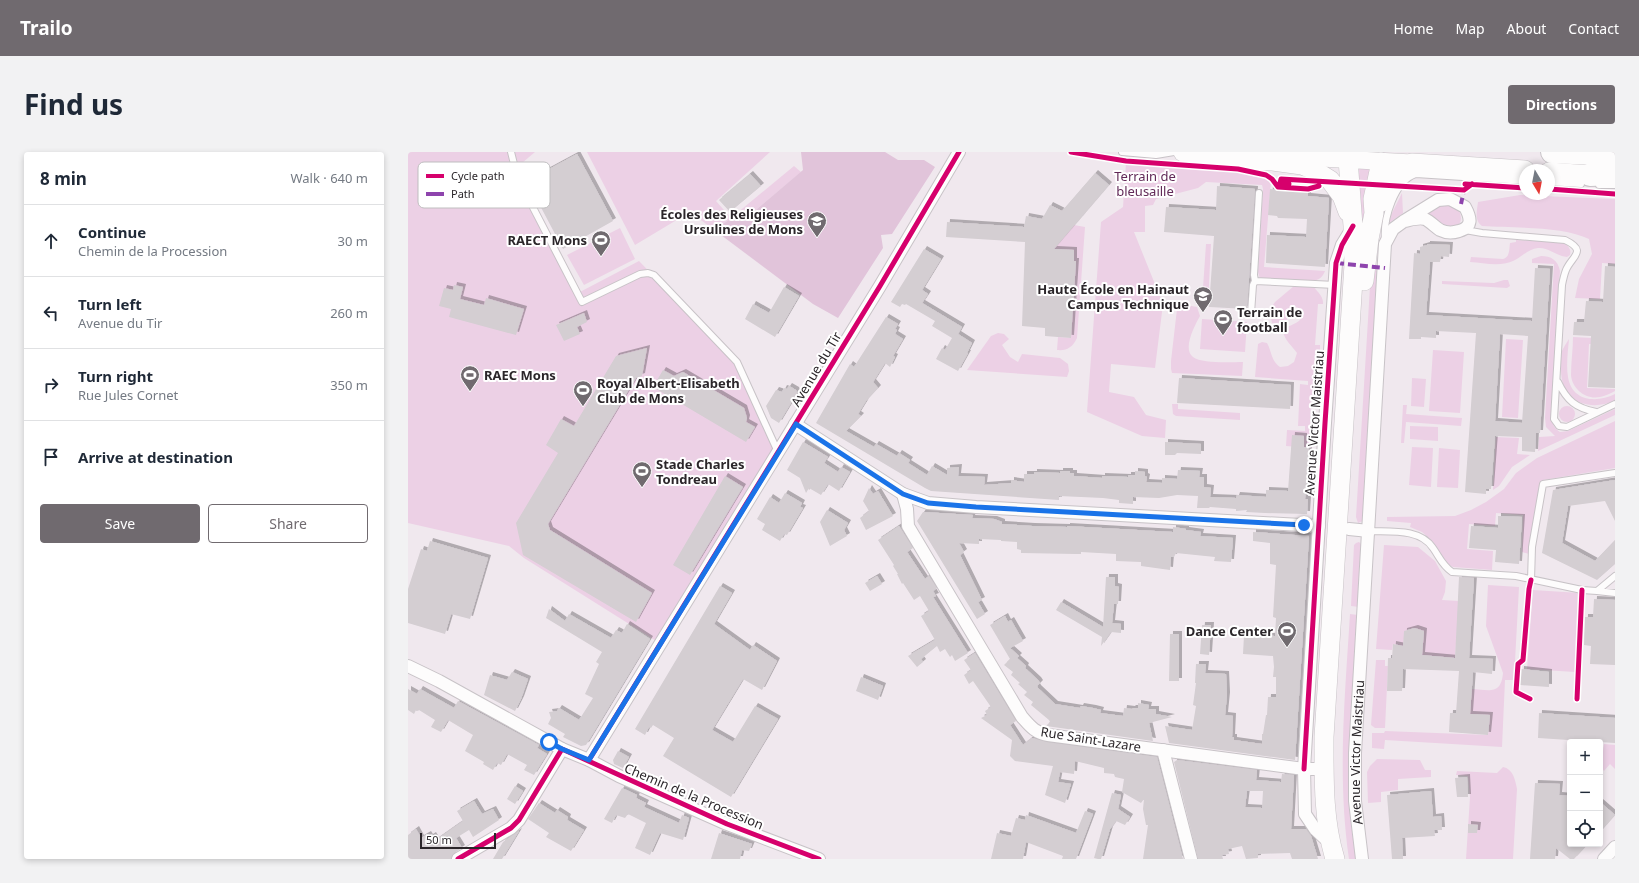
<!DOCTYPE html>
<meta charset="utf-8">
<style>
body{margin:0;font-family:"Noto Sans",sans-serif;background:#f2f2f3;color:#1f2937}
.controls{position:absolute;right:12px;bottom:12px;display:grid;overflow:hidden;border-radius:4px;box-shadow:0 2px 6px #0003}
.controls button{width:36px;height:36px;display:grid;place-items:center;padding:0;border:0;border-bottom:1px solid #e0e1e3;background:#fff;color:#1f2937;font:20px sans-serif}
.compass{position:absolute;left:1111px;top:12px;width:36px;height:36px;border-radius:50%;background:#fff;box-shadow:0 2px 6px #0003;rotate:170deg}
.scale{position:absolute;left:12px;bottom:10px;width:76px;box-sizing:border-box;padding-left:4px;border:2px solid #2b262a;border-top:0;font-size:11px;line-height:14px;white-space:nowrap;color:#2b262a;-webkit-text-stroke:3px #fff;paint-order:stroke}
.stop{position:absolute;width:12px;height:12px;margin:-9px;border:3px solid #1a73e8;border-radius:50%;background:#fff}
.stop.end{background:#1a73e8;border-color:#fff;box-shadow:0 1px 4px #0008}
.list{margin:0;padding:0;list-style:none}
h2{display:flex;justify-content:space-between;align-items:center;height:52px;margin:0;padding:0 16px;font-size:17px}
h2 small{font-size:13px;font-weight:400;color:#747a83}
.list li{display:grid;grid-template-columns:26px 1fr auto;gap:12px;align-items:center;box-sizing:border-box;height:72px;padding:0 16px;border-top:1px solid #e0e1e3}
.list b{display:block;font-size:15px;white-space:nowrap}
.list p{margin:0;font-size:13px;white-space:nowrap;color:#747a83}
.list em{font-size:13px;font-style:normal;color:#747a83}
.actions{display:flex;gap:8px;padding:12px 16px}
.actions a{flex:1;padding:9px 0;border:1px solid #706a6f;border-radius:4px;text-align:center;font-size:14px;color:#706a6f}
.actions .main{background:#706a6f;color:#fff}
.icon{flex:none;width:22px;height:22px;fill:none;stroke:currentColor;stroke-width:2;stroke-linecap:round;stroke-linejoin:round}
.map{position:relative;flex:none;width:1207px;height:707px;overflow:hidden;border-radius:4px}
header{display:flex;align-items:center;gap:24px;box-sizing:border-box;height:56px;padding:0 20px;background:#706a6f;color:#fff}
header strong{font-size:19px}
nav{display:flex;gap:22px;margin-inline-start:auto;font-size:14px}
.intro{display:flex;align-items:center;justify-content:space-between;box-sizing:border-box;height:96px;padding:0 24px}
h1{margin:0;font-size:28px}
.button{padding:10px 18px;border-radius:4px;background:#706a6f;color:#fff;font-size:14px;font-weight:700}
main{display:flex;gap:24px;padding:0 24px}
aside{flex:1;background:#fff;border-radius:4px;box-shadow:0 2px 6px #0003}
.map>svg:first-child{display:block}
.green{fill:#ecd0e5}
.forest{fill:#e1c4da}
.building{fill:#d4ced2;fill-rule:evenodd;filter:url(#shadow)}
.lines{fill:none;stroke-linecap:round;stroke-linejoin:round}
.lane-casing{stroke:#c8c3c7;stroke-width:8}
.street-casing{stroke:#c8c3c7;stroke-width:14}
.secondary-casing{stroke:#c8c3c7;stroke-width:18}
.primary-casing{stroke:#c8c3c7;stroke-width:20}
.highway-casing{stroke:#c8c3c7;stroke-width:24}
.lane{stroke:#fdfcfc;stroke-width:6}
.street{stroke:#fdfcfc;stroke-width:12}
.secondary{stroke:#fdfcfc;stroke-width:17}
.primary{stroke:#fdfcfc;stroke-width:19}
.highway{stroke:#fdfcfc;stroke-width:22}
.quiet{stroke:#8e44ad;stroke-width:4;stroke-dasharray:8 4;stroke-linecap:butt}
.cycleway-casing{stroke:#fff;stroke-width:8}
.cycleway{stroke:#d6006c;stroke-width:5}
.route{stroke:#1a73e8;stroke-width:5}
.labels{text-anchor:middle;stroke-width:4;stroke-linejoin:round;paint-order:stroke}
.park-label{font-size:13px;fill:#622a58;stroke:#fff}
.poi-label{font-size:13px;font-weight:bold;fill:#2b262a;stroke:#fff;text-anchor:end}
.street-label{font-size:13px;fill:#2b262a;stroke:#fff}
.key{fill:#fff;stroke:#bfbebf;stroke-width:1}
.key-label{font-size:11px;fill:#2b262a}
</style>
<header>
<strong>Trailo</strong>
<nav><a>Home</a><a>Map</a><a>About</a><a>Contact</a></nav>
</header>
<div class="intro"><h1>Find us</h1><a class="button">Directions</a></div>
<main>
<aside>
<h2>8 min<small>Walk · 640 m</small></h2>
<ul class="list">
<li><svg class="icon" aria-label="ahead" viewBox="0 0 24 24"><path d="M12 20V5M6 11l6-6 6 6"/></svg><div><b>Continue</b><p>Chemin de la Procession</p></div><em>30 m</em></li>
<li><svg class="icon" aria-label="left" viewBox="0 0 24 24"><path d="M17 20v-9H6M10 6l-5 5 5 5"/></svg><div><b>Turn left</b><p>Avenue du Tir</p></div><em>260 m</em></li>
<li><svg class="icon" aria-label="right" viewBox="0 0 24 24"><path d="M7 20v-9h11M14 6l5 5-5 5"/></svg><div><b>Turn right</b><p>Rue Jules Cornet</p></div><em>350 m</em></li>
<li><svg class="icon" aria-label="arrive" viewBox="0 0 24 24"><path d="M6 21V4h12l-3 4 3 4H6"/></svg><div><b>Arrive at destination</b></div></li>
</ul>
<div class="actions"><a class="main">Save</a><a>Share</a></div>
</aside>
<div class="map">
<svg width="1207" height="707" viewBox="0 0 1207 707">
<defs>
<filter id="shadow"><feDropShadow dx="3" dy="-3" stdDeviation="0" flood-color="#0004"/></filter>
</defs>
<rect width="100%" height="100%" fill="#f0e8ee"/>
<path class="green" d="M0,0h127l-20,17 63,124 61,-32 98,101 41,90 -117,192 -137,-86 -15,-12 -101,-23z
M179,0h183l-54,49 15,17 63,-52 7,6 -50,42 -22,6 -8,5 -4,7 -27,-20 -55,33z
M718,11l112,8 28,6 5,4 -7,86 61,4c-3,7 -6,9 -13,10l-52,-2 -2,-7 5,-83 -1,-4 -56,-3 -8,6 -42,11 -3,6 -8,1v26h-11l29,72 -8,64 -44,-4 -2,28 25,5 12,18 20,5 -1,18 -23,-2 -55,-24 14,-190 22,-15z
M946,12l21,3 -15,95z
M994,41l1,20 -14,10 2,-8z
M1112,43l95,4v65l-13,-1 -2,36 -25,-1 4,-19 13,-25 -3,-15c-25,-13 -77,-11 -107,-13 -8,-6 -5,-15 -4,-24z
M1038,52l13,6c4,11 2,15 -9,20l-24,-13 2,-8z
M666,73l11,2 -8,111c-4,9 -10,13 -20,12l1,-13 12,1 6,-77h-2v-11l-20,-1z
M212,76l15,31 -51,26 -17,-30z
M1108,88l45,2c6,2 11,7 9,13l-3,2c-11,-1 -18,-10 -29,-9 -10,1 -16,9 -25,13 -13,6 -29,2 -43,1l1,-5 32,2c7,-2 6,-9 7,-16l6,-1z
M798,92h5l-3,60 -6,-1z
M1133,104c10,0 17,4 19,15l-9,145c1,7 2,11 9,16l8,-1 47,-22v6l-77,36 1,-14 16,-1 -9,-9 -1,-9 9,-154 -22,-1v-4z
M963,118l9,1 -16,247 -1,3 -5,2 -2,-6z
M1096,128h4l2,6 -3,2 -65,-4v-3l52,2z
M904,132c4,7 12,12 11,20h-5l-3,41h5v6h-5l-1,22 4,1 -1,21h-6l-1,26 4,1 -2,26 -26,-2 1,-16 18,1v-5h-7l2,-42 8,1v-4l-53,-4 3,-33 4,-2 5,1c5,9 4,18 13,24l8,-1 6,-4 3,-9c-5,-8 -16,-15 -13,-25 8,-3 18,-6 20,-15l-7,-6 -5,2c-4,10 -7,20 -20,14l-2,-10 1,-5 4,-6 19,-16z
M778,153l11,2 3,9c-5,9 -18,33 -7,41 9,7 38,5 50,5l-1,14 -70,-3 -1,-4v-8l6,-52 2,-3z
M794,167l45,3 -2,30 -45,-3z
M590,181l6,1 5,5 -7,6 8,12 8,5 4,-8 38,4 8,6 1,7 -2,6 -100,-7 24,-34z
M1165,185l20,1v6h-4l-2,44 28,1v2c-4,2 -10,5 -15,6 -14,3 -28,-8 -29,-22 0,-13 2,-26 2,-38z
M1098,187l17,1 -5,78 -16,-1z
M1161,187c-1,12 -3,26 -1,38 4,25 29,26 47,17v7c-28,11 -55,0 -54,-33 0,-4 -1,-11 0,-15 2,-5 5,-9 8,-14z
M1025,198l31,2 -4,61 -31,-2z
M1004,226l14,1 -2,28 -13,-1z
M764,252h6v5l62,4v7l-64,-4 -3,-2z
M995,253h4l-1,9 56,4 -1,8 -55,-4 -2,21h-3z
M1151 262a8 8 0 1 1 16 0a8 8 0 1 1-16 0Z
M1207,269v47l-72,12 -14,74 -7,-2 1,-37 -27,-2 -1,13 -26,-2 -2,25 26,2 -1,19 -39,-3 -8,-4 -12,-21 -11,-10 -12,-5 1,-4 -24,-2v-4l68,-1 16,-6 15,-8 18,-13 12,-16 21,-15z
M1002,274l28,1v14l-28,-2z
M1088,285l23,1 -2,16 13,1 -18,12 -13,19 -6,4z
M1004,295l21,1 -2,39 -22,-2z
M1031,296l21,2 -2,38 -21,-1z
M951,390l3,3 -3,62 -8,-1 3,-61 2,-2z
M976,393l34,2 17,14 11,20 -1,11 -3,8 17,1 -4,57 -33,-3 2,-23 -11,-4 -8,3 -2,15 -10,-2 -1,6 -16,-1z
M1080,433l31,2 -5,93h-9l-3,67 -117,-7 -1,9 -12,-1v-15h12l1,-2 103,4 2,-20 -20,-1 2,-25c18,1 29,6 31,-16l-17,-47z
M1125,438l47,3 -5,79 -48,-3z
M942,462l8,1c-5,80 -16,164 -2,244h-7c-12,-82 -4,-163 1,-245z
M968,508h9v6h3l-3,62h-10l-4,-3z
M1196,592l11,1v24l-5,-5 -6,7 -3,-5z
M969,607l43,1 5,10h6v7l-33,2v11l-17,2v10l-13,1 -1,-31 3,-6z
M1095,615c10,2 12,12 14,22l-4,70h-47l4,-62 -2,-21 -12,-1 1,-4 40,2z"/>
<path class="forest" d="M393,0h84l13,8h26l11,7 -43,67 -11,1 2,13 -45,70 -25,-14 -96,-72 4,-7 8,-5 22,-6 52,-44z"/>
<path class="building" d="M169,2l36,67 -50,28 -36,-68z
M687,21l14,12 -55,64 20,1v11h2l-5,77 -26,-2v-8l-23,-2 3,-84 -79,-5 1,-15 77,5 2,-11 16,3 8,-14 12,6z
M342,22l11,12 -31,26 -11,-12z
M809,34l38,3 -8,120 -38,-2 5,-71 -50,-4 2,-25 50,3z
M862,37l38,3v4l21,2 -4,69 -59,-4 1,-28 39,2 1,-18 -29,-1 -1,-2 -9,-1z
M1019,92l23,1 -1,12 -8,-1 -1,6h-10l-4,53 106,6 3,-53 15,1 -10,164h-4l-1,19 -13,-1v-14l-27,-1 -4,53h-5v5l-21,-2 11,-159 -40,-2v7l-15,-1v2h-12l5,-86 6,1v-7l7,-2zM1092,182l28,2 -6,87 -27,-2z
M516,97l17,10 -19,31 6,4 -6,9 40,24 -4,7 14,9 -5,10h1l-10,18 -22,-12 6,-11 3,2 7,-12 -20,-12 3,-5 -29,-17 -1,1 -3,-1 -2,3 -9,-5z
M1197,114l10,1v121l-27,-1 3,-51 -18,-1 1,-13h10l2,-21 17,1z
M46,133l9,2 -3,12 24,6 2,-7 38,11 -8,26 -67,-18 2,-8 -12,-3 5,-18 9,2z
M376,135l15,9 -24,41 -30,-18 8,-15 16,9z
M176,161l3,9 -10,5 3,7 -16,7 -8,-16z
M478,165l12,7 -3,5 2,1 -2,4 8,5 -10,17 2,1 -5,10 -5,-4 -12,19 5,6 -12,13 -8,13 3,2 -15,15 28,16 2,-3 21,12 2,-3 11,7 -2,3 19,12 5,-9 15,9v-7l12,-1 -1,9 27,1 -1,8 27,-2v-3l13,2v-8h10v-2l26,1v-2h10v2h4v3l28,2v-2l26,1v-2h7v-4l10,1v4l2,1 -1,5 16,1v-5l15,1 1,-9 22,1 -1,6h5v10l7,1 -1,9 26,1 1,-3 29,2v-7l22,1 4,-56 12,1v11l5,1 -4,51h3l-1,15 -42,-1 -19,-1 1,-2 -11,1v-2l-26,-2 -1,1h-12l1,-12 -21,-1 -18,3 -26,-1v7l-14,-1v-3l-16,-2 -44,-2v4l-128,-9 -6,-3 -109,-65 34,-59 4,3z
M239,196l-5,28 -6,2 -88,146 2,6 102,63 -16,29 -113,-67 -7,-32 42,-70 -12,-8 15,-26 13,7 42,-70z
M255,218l11,6 9,-4 61,36 3,10 -1,4 9,5 -9,15 -93,-55z
M771,226l112,7 -1,24 -113,-6z
M381,234l7,4 1,3 -18,30 -8,-5 -5,-12 10,-16 6,2 2,-4 3,1z
M395,290l25,15 -4,6 14,9 3,-5 9,5 -11,19 -11,-7 -7,11 -12,-7 -3,5 -6,-15 -13,-8z
M757,290l36,2v10l-24,-1 -2,2h-10z
M317,324l18,11 -53,88 -17,-10z
M1207,328v41l-10,-20 -37,5 -6,37 33,18 20,-21v24l-18,16 -55,-27 11,-63z
M461,336l4,6 5,-3 15,25 -27,14 -6,-12 9,-7 -6,-10z
M377,341l17,10 -2,4 3,1 -16,27 -3,-1 -4,7 -18,-11 3,-6 -8,-5 13,-22 9,6z
M419,358l21,13 -4,7 3,6 -17,10 -10,-24z
M515,360l50,3 -1,3 22,1 8,3v2l30,2 35,1v-1l106,6v-5l13,2v1l15,2 -1,4 33,2 -2,24 -17,-1 1,-4 -39,-4 -2,4h-3l-1,13 -29,-4v-4l-25,-1v-7l-35,-2v2h-5l-55,-1v-3l-4,-1v-7l-16,-1v-1l-22,-1v5l-20,-1 5,9 -4,3 22,45 -4,2 7,12 -8,5 -60,-98z
M1090,364l24,1 -3,47 -24,-2 1,-12 -27,-2 2,-22 27,2z
M491,374l14,22 -6,4 18,27 4,-3 8,12 -4,3 3,5 -3,1 35,56 -13,8 -3,-6 -2,2 -5,-8 -5,3 -3,-6 -16,13 2,3 -6,5 -9,-11 27,-16 -14,-24 8,-5 -9,-15 -6,4 -11,-17 -1,1 -5,-10h1l-5,-8 1,-1 -16,-25z
M845,380l56,4 -14,224 -126,-17 -4,-17 27,4 4,-24 -3,-1 3,-22h-1l1,-19h10l-1,9 21,1 1,21 -2,20 8,1 -1,21h2v3l28,4v-10h1l3,-19h1l1,-18h8v-20h-3l1,-10 -1,-11 -30,-2 1,-19 31,1 1,-18 -3,-1 3,-52 -6,-1v-21l-17,-2z
M22,389l58,17 -18,61 -19,-5 -6,20 -37,-11v-34l13,-40 6,2z
M469,424l5,8 -12,7 -5,-8z
M698,425h9v9l4,1 -1,17h-4l-2,19 9,1v9l-10,-1 -10,14 1,-9 -46,-27 5,-8 42,25z
M1051,425l15,1 -5,80 24,1 -1,15 -19,-2 -3,42 20,1 -2,20 -39,-3 1,-19h6l3,-42 -56,-2 -1,22h-15l1,-33h4l1,-14 10,2 1,-15 11,-3 9,3 -2,24 33,3z
M312,434l12,7 -18,31 36,26 3,-5 24,16 -15,29 -19,-11 -31,51 21,12 22,-36 23,13 -47,78 -68,-41 11,-18 -21,-13 -2,3 -2,-1 -4,8 -10,-6z
M1186,447l21,1v65l-25,-1 1,-18 -7,-1 1,-28h8z
M141,457l16,12 4,-7 42,24 5,-8 6,3 5,-9 23,15 -64,106 -5,1 -18,-9 2,-3 -17,-10 3,-6 -2,-6 8,-1 2,-3 20,12 14,-22 -8,-4 14,-30 -3,-2 6,-10 -56,-34z
M597,464l3,6 3,-2 12,21 -13,7 9,8 -2,2 9,8 -1,2 13,12 2,3 -3,3 1,2 17,16 25,4 1,-2 12,2 8,2 -1,3 23,3 1,-8 8,1 1,-1h5v-5l11,2 -1,4h8v5l16,3 -23,6 4,18 -107,-15 4,-4 -1,-2 -18,-15 2,-3 -9,-7 3,-3 -9,-8 2,-1 -9,-8 2,-3 -9,-7 6,-6 -20,-34z
M794,473h9l-2,30 -9,-1z
M762,482h9v47h-10z
M567,501l41,68 -6,4 13,20 9,-7 15,4 110,15 26,102h-40l5,-34h-2l-3,-16 1,-10 -3,4 -19,-11 2,-13 -9,-2 -1,-3 -10,-1v-5l-29,-7 -1,13 -14,-2 -2,10 13,2 -6,19 -20,-8 8,-29 -38,-5 -5,-5 2,-16 -31,-22 6,-3 -2,-4 6,-4 -18,-26 -4,3 -5,-9 7,-5 -7,-10z
M1113,517l28,3v15l-29,-2z
M104,520l16,7 -7,20 -6,12 -31,-16 6,-20 17,5z
M453,525l22,9 -5,14 -22,-9z
M0,537l9,5 3,-5 34,19 4,-7 81,44 -2,3 10,6 -13,21 -10,-5 3,-5 -20,-11 -6,11 -4,-2 -4,7 -10,-6 1,-2 -19,-11 8,-16 -25,-15 -7,12 -10,-5 4,-7 -16,-10 -1,1 -2,-1 -2,4 -6,-4z
M1131,561l76,5v25l-77,-5z
M210,599l11,6 -6,11 -9,-4 -1,-4z
M769,608l80,10 -1,10 25,2 1,-8 12,1 -3,54h15l5,7 7,23h-26l-2,-6 -32,1v4l-12,1 -4,-13 -14,3 1,5 -7,1 1,4h-25l-24,-97zM839,639h16l-1,17 -17,-1z
M1059,625l1,20h-11l-2,-19z
M1127,631l25,1 -1,11 11,1v48h18l-14,15h-4l-14,-11 -1,11h-25z
M107,634l8,5 -8,13 -8,-5z
M214,636l15,7 -1,3 10,5 -2,4 35,16 3,-8 7,3 -6,22 -23,-7 -10,22 -15,-7 11,-25 -18,-9 -3,4 -9,-3 -4,8 -8,-4z
M1023,639l2,26 8,-1 1,14h-8l1,6 -33,2 1,21h-11l-5,-64z
M704,641l9,2 -3,14 12,8 -5,8 -9,-4 -6,8 -9,30h-3l-4,-1z
M66,649l8,13 11,-5 6,11 -26,17 -4,-7 -13,8 6,10 -8,5 -3,6h-43v-24l8,-6 5,9 7,-4 2,3 3,-2 3,5 27,-19 -6,-10z
M1192,650l15,13 -15,17z
M131,651l16,10 2,-3 11,7 -1,3 17,10 -13,21 -25,-14 3,-4 -21,-14z
M677,659l8,3 -17,45h-14l1,-3 -37,-14 -3,17h-32l6,-26 14,3 5,-18 9,2 1,-5 50,18z
M1060,672l10,1 -1,8h-9z
M111,679l-17,28h-9l10,-17z
M311,681l33,11 -3,7 -7,-1 -2,9h-29z"/>
<g class="lines">
<defs>
<path id="lane" d="M103,0l4,16 10,24 57,110 58,-28 8,-1 6,2 83,87 41,90
M714,0l34,3 18,-3
M1141,30l32,2
M1191,33h16
M1057,78l17,3 83,7c23,11 7,16 1,30 -2,5 -3,10 -4,15l-8,134 5,7 8,1 48,-23
M977,88c-2,-20 9,-59 31,-66l109,7
M847,129l80,4
M843,161l2,-28 2,-4 -1,-6 5,-82
M1150,230c9,19 18,26 38,30
M961,379c21,1 51,-3 64,17 7,10 9,17 19,24l64,4 66,14 15,1 18,-15
M1123,428l1,-33 11,-63 72,-11
M1189,439l18,2"/>
<g id="street">
<path d="M387,272l108,70 25,9 48,4 343,19"/>
<path d="M495,342l4,15 1,17 114,191c8,9 13,16 26,18l256,34h20"/>
<path d="M941,377l20,2"/>
<path d="M0,514l31,15 123,68 27,11 30,16 108,48 92,35"/>
<path d="M755,598l28,109"/>
<path d="M181,608l291,-474 79,-134"/>
<path d="M922,691l-15,-14 -10,-15 -1,-45 21,-346 11,-160 6,-18 11,-18"/>
<path d="M50,707l53,-31 8,-8 43,-71"/>
<path id="s1" d="M954,707l-7,-58v-48l30,-509 8,-15 11,-8 34,-21 12,-1 15,8c6,11 8,20 -6,24 -6,2 -13,2 -19,-1 -5,-3 -9,-8 -15,-11 -6,-2 -15,1 -21,2"/>
<path d="M1196,707l11,-12"/>
</g>
<path id="secondary" d="M877,4l127,7"/>
<path id="primary" d="M775,0l14,6 76,3 29,4 12,5 16,10 12,16 6,16
M1141,20l41,3
M972,51c11,-20 10,-28 32,-40l113,7
M956,129l5,-42 5,-26 -1,-14 8,-37
M927,707c-12,-39 -11,-81 -11,-122l30,-473 -1,-38 -5,-67"/>
<path id="highway" d="M1144,0l63,3
M1182,23l25,-1"/>
</defs>
<use href="#lane" class="lane-casing"/>
<use href="#street" class="street-casing"/>
<use href="#secondary" class="secondary-casing"/>
<use href="#primary" class="primary-casing"/>
<use href="#highway" class="highway-casing"/>
<use href="#lane" class="lane"/>
<use href="#street" class="street"/>
<use href="#secondary" class="secondary"/>
<use href="#primary" class="primary"/>
<use href="#highway" class="highway"/>
<path class="quiet" d="M1052,38h4l-3,14
M928,111l49,5"/>
<defs>
<path id="cycleway" d="M663,0l55,9 112,8 28,6 6,4 6,8 30,2 11,-3
M881,32l-9,-1 1,-4 183,11 8,-6
M1057,32l60,4
M1141,37l66,5
M1122,547l-14,-7 2,-28 5,-4 6,-71 2,-9
M1169,547l5,-109
M181,608l291,-474 79,-134
M896,617l21,-346 11,-160 6,-18 11,-19
M50,707l53,-31 8,-8 43,-71 165,75 92,35"/>
</defs>
<use href="#cycleway" class="cycleway-casing"/>
<use href="#cycleway" class="cycleway"/>
</g>
<g class="lines">
<path class="route" d="M141,590l13,7 27,11 207,-336 107,70 25,9 48,4 328,18"/>
</g>
<defs>
<symbol id="university-pin" viewBox="-11 -11 22 30"><path d="M0 17L-7.5 6A9.5 9.5 0 1 1 7.5 6Z" fill="#706a6f" stroke="#fff"/><path d="M0-5L7-2L0 1L-7-2ZM-4 1L0 2.5L4 1V4Q0 6-4 4Z" fill="#fff"/></symbol>
<symbol id="stadium-pin" viewBox="-11 -11 22 30"><path d="M0 17L-7.5 6A9.5 9.5 0 1 1 7.5 6Z" fill="#706a6f" stroke="#fff"/><path d="M0-5a6.5 5 0 1 0 0 10a6.5 5 0 1 0 0-10ZM-3.5-1.8h7v3.6h-7Z" fill="#fff"/></symbol>
</defs>
<g fill-rule="evenodd">
<use href="#university-pin" x="398" y="58" width="22" height="30"/>
<use href="#stadium-pin" x="182" y="77" width="22" height="30"/>
<use href="#university-pin" x="784" y="133" width="22" height="30"/>
<use href="#stadium-pin" x="804" y="156" width="22" height="30"/>
<use href="#stadium-pin" x="51" y="212" width="22" height="30"/>
<use href="#stadium-pin" x="164" y="227" width="22" height="30"/>
<use href="#stadium-pin" x="223" y="308" width="22" height="30"/>
<use href="#stadium-pin" x="868" y="468" width="22" height="30"/>
</g>
<g class="labels">
<g class="park-label">
<text x="737" y="29">Terrain de<tspan x="737" dy="15">bleusaille</tspan></text>
</g>
<g class="poi-label">
<text x="395" y="67">Écoles des Religieuses<tspan x="395" dy="15">Ursulines de Mons</tspan></text>
<text x="179" y="93">RAECT Mons</text>
<text x="781" y="142">Haute École en Hainaut<tspan x="781" dy="15">Campus Technique</tspan></text>
<text x="829" y="165" text-anchor="start">Terrain de<tspan x="829" dy="15">football</tspan></text>
<text x="76" y="228" text-anchor="start">RAEC Mons</text>
<text x="189" y="236" text-anchor="start">Royal Albert-Elisabeth<tspan x="189" dy="15">Club de Mons</tspan></text>
<text x="248" y="317" text-anchor="start">Stade Charles<tspan x="248" dy="15">Tondreau</tspan></text>
<text x="865" y="484">Dance Center</text>
</g>
<g class="street-label">
<text transform="translate(408 217) rotate(-59)" y="5">Avenue du Tir</text>
<text transform="translate(906 271) rotate(-86)" y="5">Avenue Victor Maistriau</text>
<text transform="translate(683 587) rotate(9)" y="5">Rue Saint-Lazare</text>
<text dy="5" stroke="none"><textPath href="#s1" startOffset="107">Avenue Victor Maistriau</textPath></text>
<text transform="translate(286 644) rotate(23)" y="5">Chemin de la Procession</text>
</g>
</g>
<rect x="10" y="10" width="132" height="46" rx="6" class="key"/>
<rect x="18" y="22" width="18" height="4" fill="#d6006c"/>
<rect x="18" y="40" width="18" height="4" fill="#8e44ad"/>
<g class="key-label">
<text x="43" y="28">Cycle path</text>
<text x="43" y="46">Path</text>
</g>
</svg>
<div class="controls">
<button>+</button>
<button>−</button>
<button><svg class="icon" aria-label="locate" viewBox="0 0 24 24"><circle cx="12" cy="12" r="6"/><path d="M12 2v4M12 18v4M2 12h4M18 12h4"/></svg></button>
</div>
<svg class="compass" viewBox="-18 -18 36 36"><path d="M0-13l5 13h-10z" fill="#e53935"/><path d="M0 13l5-13h-10z" fill="#747a83"/></svg>
<div class="scale">50 m</div>
<div class="stop" style="left:141px;top:590px"></div>
<div class="stop end" style="left:896px;top:373px"></div>
</div>
</main>
